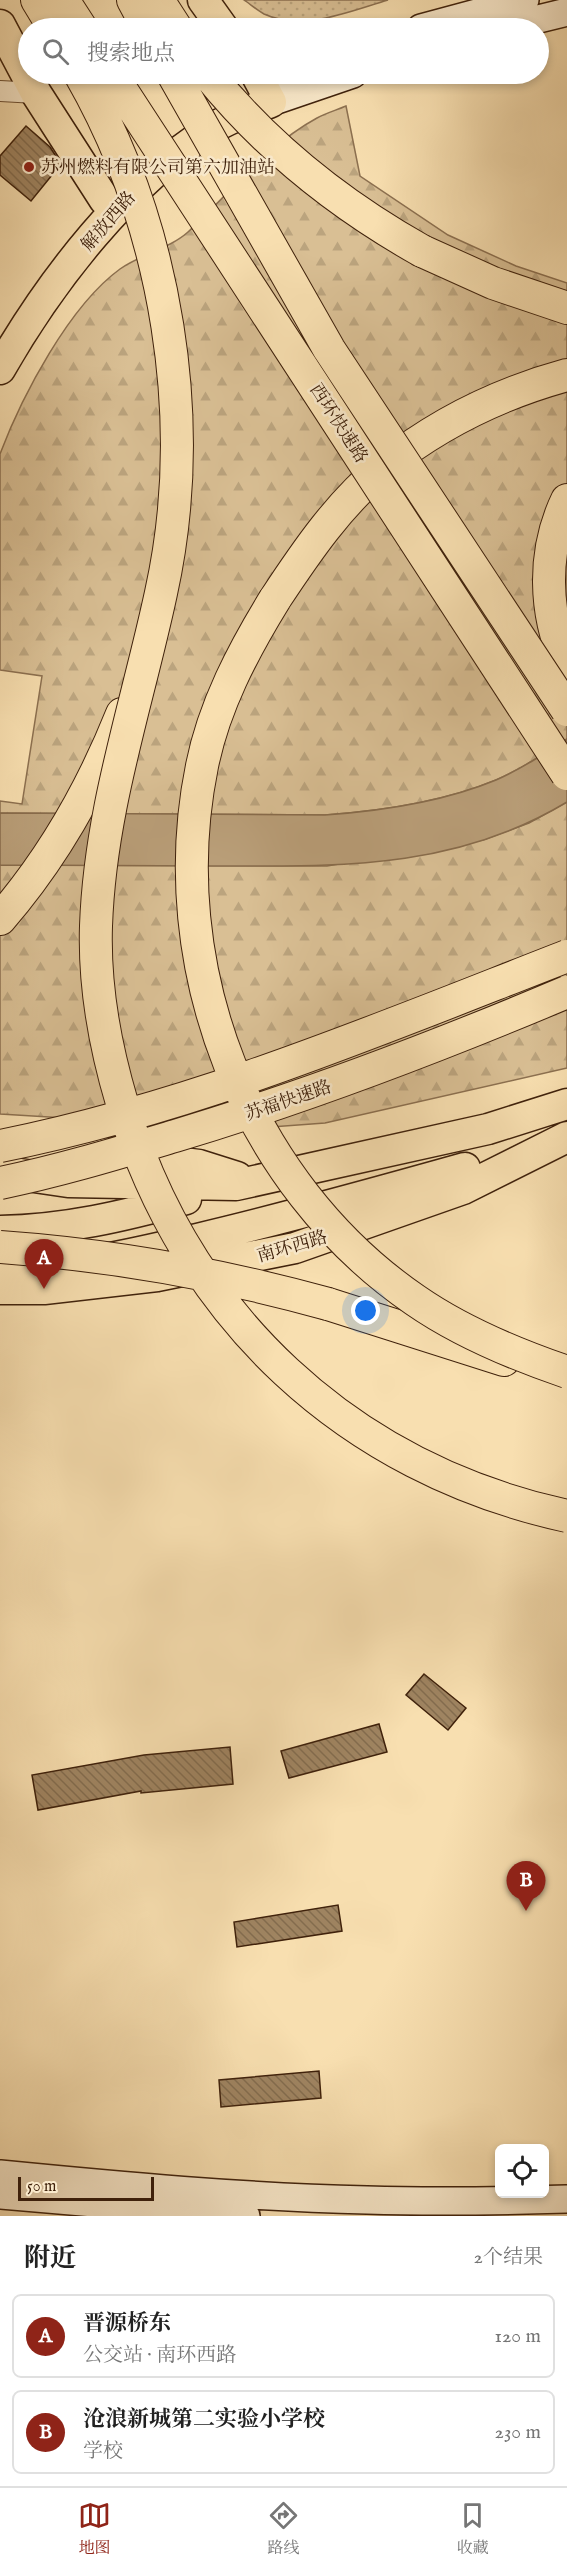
<!DOCTYPE html>
<html lang="zh">
<meta charset="utf-8">
<style>
body{margin:0;font-family:"IM FELL English","Noto Serif SC",serif;background:#f2f2f2;color:#222}
.controls{position:absolute;right:18px;bottom:18px;display:grid;overflow:hidden;border-radius:9px;box-shadow:0 3px 9px #0003}
.controls button{width:54px;height:54px;display:grid;place-items:center;padding:0;border:0;border-bottom:2px solid #e0e0e0;background:#fff;color:#222;font:30px sans-serif}
.scale{position:absolute;left:18px;bottom:15px;width:136px;box-sizing:border-box;padding-left:6px;border:3px solid #3f210b;border-top:0;font-size:16px;line-height:21px;white-space:nowrap;color:#3f210b;-webkit-text-stroke:4px #faeacc;paint-order:stroke}
.you{position:absolute;left:366px;top:1311px;width:21px;height:21px;margin:-15px;border:4px solid #fff;border-radius:50%;background:#1a73e8;box-shadow:0 0 0 9px #1a73e833}
.badge{display:grid;place-items:center;width:39px;height:39px;border-radius:50%;background:#8f2418;color:#fff;font-size:20px;font-weight:700}
.pin{position:absolute;translate:-50% -50px;filter:drop-shadow(0 2px 3px #0008)}
.pin::after{content:'';position:absolute;top:32px;width:21px;height:18px;background:inherit;clip-path:polygon(0 0,100% 0,50% 100%)}
.list{margin:0;padding:0;list-style:none}
h2{display:flex;justify-content:space-between;align-items:center;height:78px;margin:0;padding:0 24px;font-size:26px}
h2 small{font-size:20px;font-weight:400;color:#767676}
.list li{display:grid;grid-template-columns:39px 1fr auto;gap:18px;align-items:center;box-sizing:border-box;height:84px;margin:0 12px 12px;padding:0 12px;border:2px solid #e0e0e0;border-radius:9px}
.list b{display:block;font-size:22px;white-space:nowrap}
.list p{margin:0;font-size:20px;white-space:nowrap;color:#767676}
.list em{font-size:20px;font-style:normal;color:#767676}
.icon{flex:none;width:33px;height:33px;fill:none;stroke:currentColor;stroke-width:2;stroke-linecap:round;stroke-linejoin:round}
.map{position:relative;flex:none;width:567px;height:2216px;overflow:hidden}
.search{position:absolute;background:#fff;box-shadow:0 3px 9px #0003;left:18px;right:18px;top:18px;height:66px;display:flex;align-items:center;gap:15px;box-sizing:border-box;padding:0 21px;border-radius:33px;color:#767676;font-size:22px}
.sheet{height:270px;background:#fff}
nav{display:flex;justify-content:space-around;align-items:center;box-sizing:border-box;height:84px;border-top:2px solid #e0e0e0;background:#fff;font-size:16px;color:#767676}
nav a{display:grid;justify-items:center;gap:3px}
nav .on{color:#8f2418}
.map>svg:first-child{display:block}
.green{fill:url(#green-dots);stroke:#8c7050;stroke-width:1.5}
.forest{fill:url(#forest-firs);stroke:#8c7050;stroke-width:1.5}
.water{fill:#b99e78;stroke:#886c4c;stroke-width:1.5}
.building{fill:url(#building-back-hatch);stroke:#3f210b;stroke-width:1.5}
.lines{fill:none;stroke-linecap:round;stroke-linejoin:round}
.minor-casing{stroke:#6d5034;stroke-width:22}
.secondary-casing{stroke:#3f210b;stroke-width:30}
.primary-casing{stroke:#3f210b;stroke-width:33}
.trunk-casing{stroke:#3f210b;stroke-width:34}
.minor{stroke:#faeacc;stroke-width:20}
.secondary{stroke:#faeacc;stroke-width:27}
.primary{stroke:#f8dfb0;stroke-width:30}
.trunk{stroke:#f8dfb0;stroke-width:32}
.trunk-bridge-casing{stroke:#3f210b;stroke-width:34;stroke-linecap:butt}
.trunk-bridge{stroke:#f8dfb0;stroke-width:32}
.poi-dot{fill:#8f2418;stroke:#faeacc;stroke-width:2}
.labels{text-anchor:middle;stroke-width:5;stroke-linejoin:round;paint-order:stroke}
.poi-label{font-size:18px;fill:#3f210b;stroke:#faeacc;text-anchor:start}
.street-label{font-size:18px;fill:#3f210b;stroke:#faeacc}
</style>
<div class="map">
<svg width="567" height="2216" viewBox="0 0 567 2216">
<defs>
<pattern id="green-dots" width="8" height="8" patternUnits="userSpaceOnUse" patternTransform="scale(1.5)"><rect width="8" height="8" fill="#d9bf94"/><path d="M2 2h.1M6 6h.1" fill="none" stroke="#bba47e" stroke-width="1.8" stroke-linecap="round"/></pattern>
<pattern id="forest-firs" width="22" height="20" patternUnits="userSpaceOnUse" patternTransform="scale(1.5)"><rect width="22" height="20" fill="#d9bf94"/><path d="M5 1l3.5 6h-7zM16 11l3.5 6h-7z" fill="#bba47e"/></pattern>
<pattern id="building-back-hatch" width="6" height="6" patternUnits="userSpaceOnUse" patternTransform="scale(1.5)"><rect width="6" height="6" fill="#9f8461"/><path d="M-1 5l2 2M0 0l6 6M5-1l2 2" fill="none" stroke="#836c4e"/></pattern>
</defs>
<rect width="100%" height="100%" fill="#f8dfb0"/>
<filter id="stains"><feTurbulence type="fractalNoise" baseFrequency=".00333" numOctaves="4"/><feColorMatrix values="0 0 0 0 .2 0 0 0 0 .09 0 0 0 0 .02 0 0 0 .5 -.17"/></filter>
<radialGradient id="worn" r=".72"><stop offset=".6" stop-color="#630" stop-opacity="0"/><stop offset="1" stop-color="#630" stop-opacity=".3"/></radialGradient>
<path class="green" d="M244,0h144c-38,11 -85,32 -124,14 -7,-4 -14,-10 -20,-14z"/>
<path class="forest" d="M346,106l14,70 88,59 68,31 51,17v456c-23,15 -46,30 -71,41 -53,22 -115,31 -171,35l-325,-2v-12l22,3 20,-128 -42,-6v-216c22,-58 69,-148 120,-185 21,-15 49,-20 68,-37 41,-38 79,-87 129,-114 9,-5 20,-8 29,-12z
M567,802v266l-242,55 -80,6 -245,-15v-249l327,1 156,-26 46,-17z"/>
<path class="water" d="M567,739v63c-113,68 -226,64 -353,64 -71,0 -143,-1 -214,-1v-52l325,2c57,-4 118,-13 171,-35 25,-11 48,-26 71,-41z"/>
<path class="building" d="M26,126l24,21 11,17 -30,37 -31,-26v-19z
M424,1674l42,34 -18,22 -42,-35z
M379,1724l8,28 -98,26 -8,-27z
M230,1747l3,37 -92,9v-2l-103,19 -6,-35 112,-20z
M338,1905l4,26 -105,16 -3,-25z
M319,2071l2,27 -100,9 -2,-27z"/>
<g class="lines">
<defs>
<path id="minor" d="M0,91l36,2"/>
<path id="secondary" d="M421,28l104,-28
M502,28l65,-16
M263,83l24,-9
M271,102l82,-28
M0,2174c122,12 244,23 367,26 67,2 133,1 200,-1
M0,2195l246,21"/>
<path id="primary" d="M203,0l20,28
M0,25l36,68 68,106 11,12
M0,369c51,-89 126,-186 213,-241 18,-11 39,-18 58,-26l-15,-28
M25,1143l174,22 38,12
M34,1177l34,5 168,3 252,-56 79,-25
M0,1231c65,-1 124,-15 186,-32
M0,1269c67,1 133,-15 197,-30 90,-21 179,-46 268,-71
M0,1289h44l113,-13 138,-28 168,-59 104,-52"/>
<path id="trunk" d="M37,0l17,28
M63,0l18,28
M133,0l15,28
M158,0l18,28
M422,251l71,32 74,25
M567,500c-25,52 -23,113 0,164
M275,599c31,-47 65,-97 110,-133 54,-43 116,-73 182,-91
M0,919c53,-61 92,-130 122,-205
M328,1304l176,56"/>
</defs>
<use href="#minor" class="minor-casing"/>
<use href="#secondary" class="secondary-casing"/>
<use href="#primary" class="primary-casing"/>
<use href="#trunk" class="trunk-casing"/>
<use href="#minor" class="minor"/>
<use href="#secondary" class="secondary"/>
<use href="#primary" class="primary"/>
<use href="#trunk" class="trunk"/>
<defs>
<path id="trunk-bridge" d="M80,74c87,152 119,347 81,519 -24,112 -61,217 -65,333 -2,60 9,120 26,177 64,214 226,365 445,413
M111,74l456,700
M173,74l156,275 238,361
M208,74c59,73 132,131 214,177
M275,599c-32,52 -61,107 -73,167 -41,200 44,418 213,534 46,32 99,54 152,72
M0,1146c196,-39 382,-118 567,-190
M0,1183c59,-12 118,-30 175,-47 134,-40 264,-90 392,-144
M0,1247c112,8 220,27 328,57"/>
</defs>
<use href="#trunk-bridge" class="trunk-bridge-casing"/>
<use href="#trunk-bridge" class="trunk-bridge"/>
</g>
<circle class="poi-dot" cx="29" cy="167" r="6"/>
<g class="labels">
<g class="poi-label">
<text x="41" y="173">苏州燃料有限公司第六加油站</text>
</g>
<g class="street-label">
<text transform="translate(108 221) rotate(-49)" y="6">解放西路</text>
<text transform="translate(339 423) rotate(57)" y="6">西环快速路</text>
<text transform="translate(288 1100) rotate(-19)" y="6">苏福快速路</text>
<text transform="translate(292 1246) rotate(-16)" y="6">南环西路</text>
</g>
</g>
<rect width="100%" height="100%" filter="url(#stains)"/>
<rect width="100%" height="100%" fill="url(#worn)"/>
</svg>
<div class="controls">
<button><svg class="icon" aria-label="locate" viewBox="0 0 24 24"><circle cx="12" cy="12" r="6"/><path d="M12 2v4M12 18v4M2 12h4M18 12h4"/></svg></button>
</div>
<div class="scale">50 m</div>
<div class="you"></div>
<div class="pin badge" style="left:44px;top:1289px">A</div>
<div class="pin badge" style="left:526px;top:1911px">B</div>
<div class="search"><svg class="icon" aria-label="search" viewBox="0 0 24 24"><circle cx="10" cy="10" r="6"/><path d="M15 15l6 6"/></svg>搜索地点</div>
</div>
<section class="sheet">
<h2>附近<small>2个结果</small></h2>
<ul class="list">
<li><span class="badge">A</span><div><b>晋源桥东</b><p>公交站 · 南环西路</p></div><em>120 m</em></li>
<li><span class="badge">B</span><div><b>沧浪新城第二实验小学校</b><p>学校</p></div><em>230 m</em></li>
</ul>
</section>
<nav>
<a class="on"><svg class="icon" aria-label="map" viewBox="0 0 24 24"><path d="M3 6l6-2 6 2 6-2v14l-6 2-6-2-6 2zM9 4v14M15 6v14"/></svg>地图</a>
<a><svg class="icon" aria-label="directions" viewBox="0 0 24 24"><path d="M12 3l9 9-9 9-9-9zM9 14v-3h6M13 9l2 2-2 2"/></svg>路线</a>
<a><svg class="icon" aria-label="saved" viewBox="0 0 24 24"><path d="M7 4h10v16l-5-4-5 4z"/></svg>收藏</a>
</nav>
